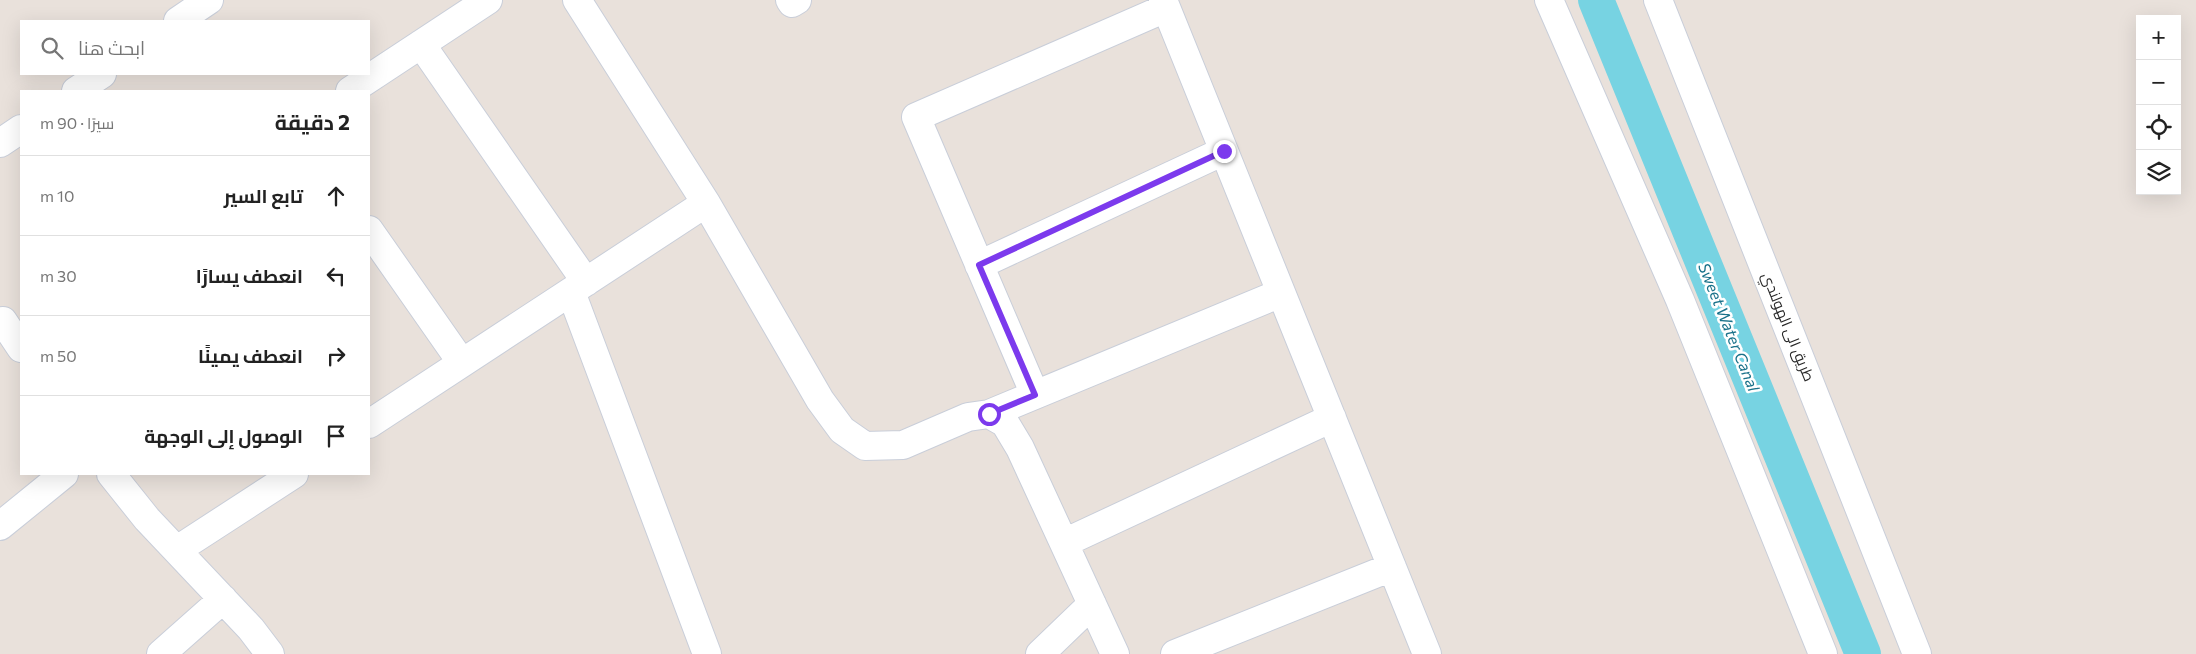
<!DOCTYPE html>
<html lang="ar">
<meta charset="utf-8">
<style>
body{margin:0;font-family:Commissioner,Cairo,sans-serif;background:#f2f2f2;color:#222;direction:rtl}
.controls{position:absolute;right:15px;top:15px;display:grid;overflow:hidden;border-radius:0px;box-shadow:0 5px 20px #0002}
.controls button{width:45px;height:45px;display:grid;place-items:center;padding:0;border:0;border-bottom:1px solid #e0e0e0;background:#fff;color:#222;font:25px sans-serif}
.stop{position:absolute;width:15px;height:15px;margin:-11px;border:4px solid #7c3aed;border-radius:50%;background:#fff}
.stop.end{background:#7c3aed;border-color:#fff;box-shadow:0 1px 5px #0008}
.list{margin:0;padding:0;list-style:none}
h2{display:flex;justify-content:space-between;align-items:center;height:65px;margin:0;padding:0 20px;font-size:21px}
h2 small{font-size:16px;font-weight:400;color:#767676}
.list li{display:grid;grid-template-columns:32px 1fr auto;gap:15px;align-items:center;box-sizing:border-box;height:80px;padding:0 20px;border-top:1px solid #e0e0e0}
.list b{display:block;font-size:19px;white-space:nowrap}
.list em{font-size:16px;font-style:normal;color:#767676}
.icon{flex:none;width:28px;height:28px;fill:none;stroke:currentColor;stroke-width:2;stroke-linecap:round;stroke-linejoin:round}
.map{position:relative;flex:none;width:2196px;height:654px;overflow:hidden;direction:ltr}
.search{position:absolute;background:#fff;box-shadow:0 5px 20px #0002;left:20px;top:20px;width:350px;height:55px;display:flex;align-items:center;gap:12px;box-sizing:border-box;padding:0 18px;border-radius:0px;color:#767676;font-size:19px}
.panel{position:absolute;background:#fff;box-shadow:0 5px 20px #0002;left:20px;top:90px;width:350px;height:385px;border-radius:0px;direction:rtl}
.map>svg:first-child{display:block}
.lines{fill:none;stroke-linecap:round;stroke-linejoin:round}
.canal{stroke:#77d3e2;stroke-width:36}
.street-casing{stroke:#c9ced9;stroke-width:30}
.secondary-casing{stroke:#c9ced9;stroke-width:30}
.street{stroke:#fff;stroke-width:28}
.secondary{stroke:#fff;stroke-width:28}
.route{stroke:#7c3aed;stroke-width:6}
.labels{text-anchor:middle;stroke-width:5;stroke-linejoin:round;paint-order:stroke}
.street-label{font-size:15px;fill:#282828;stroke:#fff}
.water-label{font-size:16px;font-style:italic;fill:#1a728a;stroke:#fff}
</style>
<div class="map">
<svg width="2196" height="654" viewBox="0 0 2196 654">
<rect width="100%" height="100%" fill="#e9e1db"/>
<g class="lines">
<path class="canal" d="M1596,0l267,654"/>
<defs>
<path id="street" d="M577,0l129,203 114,197 22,30 23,16 38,-1 65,-28 21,-3 16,9 15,25 95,206
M790,0l2,3 5,-3
M1163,0l264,654
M1549,0l131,300 143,354
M178,21l31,-21
M421,44l165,238
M76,91l26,-17
M350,91l138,-91
M0,143l21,-14
M369,230l93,133
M979,265l245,-114
M571,292l136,362
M3,321l18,27
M1035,395l-119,-278 250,-109
M989,414l292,-121
M369,424l337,-221
M111,474l36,45 104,110 19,25
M0,526l64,-52
M1064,543l268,-125
M177,550l117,-76
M161,654l62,-55
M1040,654l52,-50
M1175,654l217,-87"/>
<path id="secondary" d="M1658,0l259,654"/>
</defs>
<use href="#street" class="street-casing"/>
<use href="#secondary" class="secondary-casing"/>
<use href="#street" class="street"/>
<use href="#secondary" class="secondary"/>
</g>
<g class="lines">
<path class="route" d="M989,414l46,-19 -56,-130 245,-114"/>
</g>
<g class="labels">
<g class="street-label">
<text transform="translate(1788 327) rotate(68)" y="5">طريق الى الهولندي</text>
</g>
<g class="water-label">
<text transform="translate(1729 327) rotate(68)" y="6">Sweet Water Canal</text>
</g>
</g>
</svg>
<div class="controls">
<button>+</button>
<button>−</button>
<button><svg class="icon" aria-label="locate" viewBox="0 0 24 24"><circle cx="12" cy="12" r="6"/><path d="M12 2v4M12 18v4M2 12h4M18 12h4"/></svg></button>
<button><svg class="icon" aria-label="layers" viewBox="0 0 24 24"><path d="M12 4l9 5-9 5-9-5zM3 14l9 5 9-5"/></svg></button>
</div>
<div class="stop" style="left:989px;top:414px"></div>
<div class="stop end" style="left:1224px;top:151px"></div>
<div class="search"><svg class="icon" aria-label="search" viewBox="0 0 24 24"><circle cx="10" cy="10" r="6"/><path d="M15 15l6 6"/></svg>ابحث هنا</div>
<section class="panel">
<h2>2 دقيقة<small>سيرًا · 90 m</small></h2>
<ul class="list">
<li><svg class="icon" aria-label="ahead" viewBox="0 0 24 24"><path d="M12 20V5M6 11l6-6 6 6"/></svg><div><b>تابع السير</b></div><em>10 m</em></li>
<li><svg class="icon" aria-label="left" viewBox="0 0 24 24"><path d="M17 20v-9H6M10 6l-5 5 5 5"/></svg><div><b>انعطف يسارًا</b></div><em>30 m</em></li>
<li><svg class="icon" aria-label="right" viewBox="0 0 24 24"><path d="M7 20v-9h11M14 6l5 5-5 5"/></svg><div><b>انعطف يمينًا</b></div><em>50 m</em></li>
<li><svg class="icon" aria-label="arrive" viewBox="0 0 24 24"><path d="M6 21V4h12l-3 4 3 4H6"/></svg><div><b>الوصول إلى الوجهة</b></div></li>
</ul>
</section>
</div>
